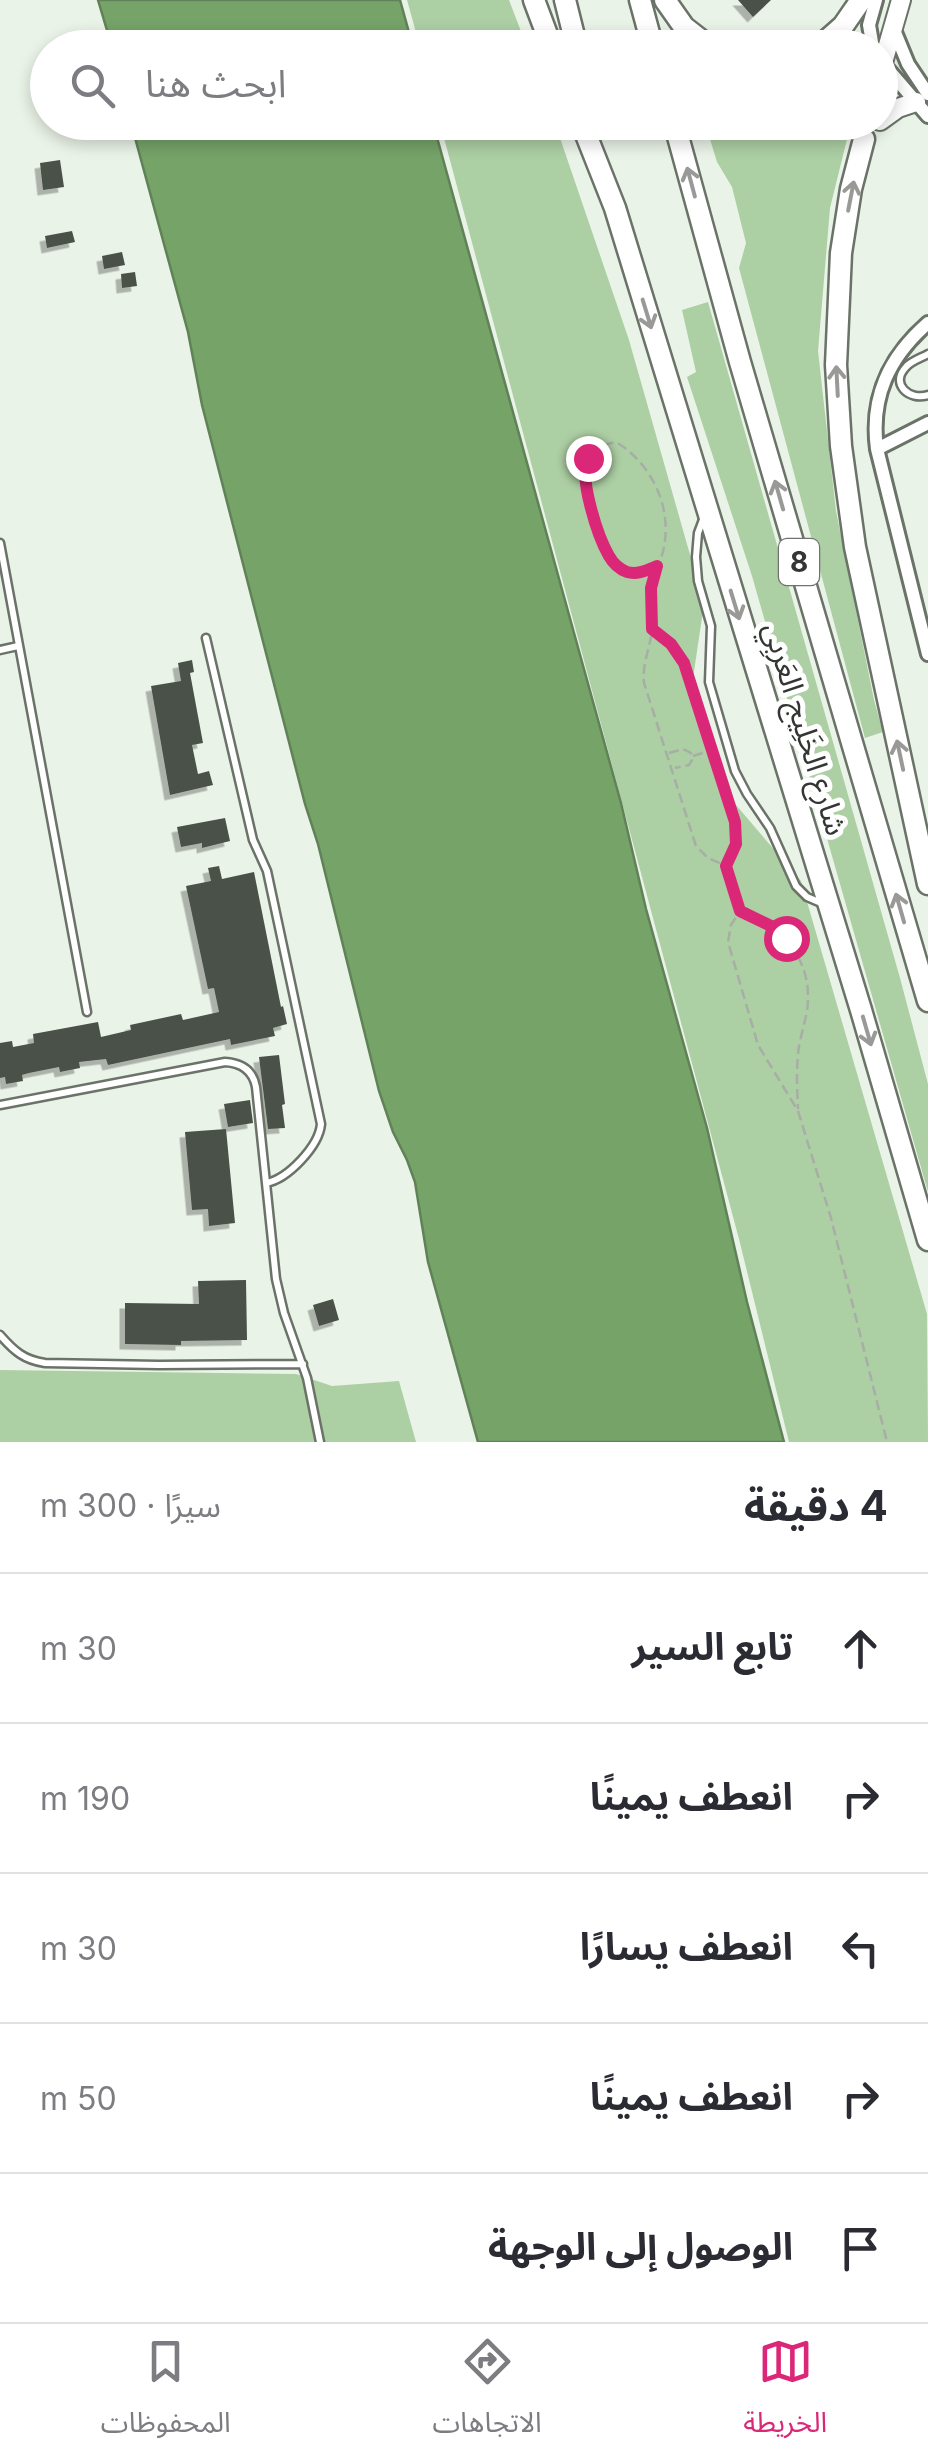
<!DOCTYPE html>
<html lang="ar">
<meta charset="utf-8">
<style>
body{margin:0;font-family:Inter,"Noto Sans Arabic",sans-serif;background:#f7f7f7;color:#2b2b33;direction:rtl}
.stop{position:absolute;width:30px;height:30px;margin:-22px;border:8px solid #db2777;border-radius:50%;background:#fff}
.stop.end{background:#db2777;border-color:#fff;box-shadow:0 2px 10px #0008}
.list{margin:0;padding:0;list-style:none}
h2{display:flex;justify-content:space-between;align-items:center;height:130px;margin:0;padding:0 40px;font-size:42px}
h2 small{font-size:32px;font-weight:400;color:#7c7c81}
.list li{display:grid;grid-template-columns:65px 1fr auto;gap:30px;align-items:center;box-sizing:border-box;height:150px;padding:0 40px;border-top:2px solid #e1e1e2}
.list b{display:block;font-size:38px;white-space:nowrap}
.list em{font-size:32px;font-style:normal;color:#7c7c81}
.icon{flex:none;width:55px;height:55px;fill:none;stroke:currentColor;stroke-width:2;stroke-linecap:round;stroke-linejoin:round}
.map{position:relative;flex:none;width:928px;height:1442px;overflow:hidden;direction:ltr}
.search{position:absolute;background:#fff;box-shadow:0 5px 15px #0003;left:30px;right:30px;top:30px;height:110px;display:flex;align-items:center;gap:25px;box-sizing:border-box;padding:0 35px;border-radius:55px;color:#7c7c81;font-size:38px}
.sheet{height:880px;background:#fff}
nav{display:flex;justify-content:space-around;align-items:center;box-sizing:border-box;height:140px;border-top:2px solid #e1e1e2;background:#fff;font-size:28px;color:#7c7c81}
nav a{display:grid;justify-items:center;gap:5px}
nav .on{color:#db2777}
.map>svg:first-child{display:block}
.green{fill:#adcfa4}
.water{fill:#75a368;stroke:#618258;stroke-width:2.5}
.building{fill:#4a5148;filter:url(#shadow)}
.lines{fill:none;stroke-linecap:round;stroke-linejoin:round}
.service-casing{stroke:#6b7369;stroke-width:11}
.minor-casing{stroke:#6b7369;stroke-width:18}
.secondary-casing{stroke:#6b7369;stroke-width:22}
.trunk-casing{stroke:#6b7369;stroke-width:25}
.path{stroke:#a7aea5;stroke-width:2.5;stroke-dasharray:10 5;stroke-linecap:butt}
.service{stroke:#fff;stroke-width:6}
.minor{stroke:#fff;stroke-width:12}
.secondary{stroke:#fff;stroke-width:18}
.trunk{stroke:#fff;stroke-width:20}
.oneway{stroke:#999a98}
.route{stroke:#db2777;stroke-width:12}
.labels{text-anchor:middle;stroke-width:10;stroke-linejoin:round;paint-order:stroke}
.shield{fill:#fff;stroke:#707270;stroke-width:2.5}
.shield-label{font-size:28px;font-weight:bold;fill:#333632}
.street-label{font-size:30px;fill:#333632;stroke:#fff}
</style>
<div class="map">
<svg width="928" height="1442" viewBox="0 0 928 1442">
<defs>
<filter id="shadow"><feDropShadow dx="-5.5" dy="5.5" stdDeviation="0" flood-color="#0004"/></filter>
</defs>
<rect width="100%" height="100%" fill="#eaf3e8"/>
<path class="green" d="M407,0h102l18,47h-107z
M440,123h115l4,12 70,205 75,264 -12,81 5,18 33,95 71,83 126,433 1,128h-139l-50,-203z
M705,123h146l-21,85 -12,143 18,160 38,189 9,32 -18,6 -126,-470 7,-25 -14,-56 -15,-25z
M708,302l192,676 28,106v108l-176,-616 -65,-199 9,-5 -14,-62z
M0,1370l296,4 36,12 67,-5 17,61h-416z"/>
<path class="water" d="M98,0h302l13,47h-301z
M131,123h302l188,680 25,106 61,219 40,174 37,140h-306l-50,-180 -13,-80 -8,-22 -14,-28 -14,-41 -61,-247 -13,-40 -103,-399 -14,-73z"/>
<path class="building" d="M738,0h33l-18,17z
M60,160l4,27 -21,3 -3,-27z
M72,231l3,11 -28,6 -2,-12z
M122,252l3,13 -21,4 -2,-13z
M135,272l2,14 -15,2 -1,-14z
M192,660l2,12 -4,1 13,70 -11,2 6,29 11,-3 4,14 -43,10 -19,-109 30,-5 -3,-18z
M225,818l5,23 -28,7v-5l-21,4 -4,-20z
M219,866l3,13 32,-7 27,135 2,-1 4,18 -14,4 2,8 -44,9 -1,-6 -122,26 -2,-6 -27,3 1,6 -20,4 -1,-5 -30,6 -7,2 1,6 -17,3 -1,-7 -5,1v-35l12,-2 1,6 21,-4 -1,-9 65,-12 3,15 30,-7 -1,-5 51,-11 2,6 36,-8 -5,-24 -6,1 -22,-103 25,-5 -3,-13z
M279,1055l6,49 -3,1 3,23 -17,1 -9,-72z
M250,1100l3,23 -25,4 -4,-23z
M226,1129l9,94 -26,3 -1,-17 -16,1 -7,-78z
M246,1280l1,60 -66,1v4l-56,-1v-41l74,1 -1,-23z
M333,1299l6,21 -20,6 -6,-21z"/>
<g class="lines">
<defs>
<path id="service" d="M928,354c-7,4 -17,7 -22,13 -16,17 3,34 22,28
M704,517l-6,16 -2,24 2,24 13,45 -2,56 26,89 12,23 23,34 26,58 11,11 14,6
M0,543l87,469
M206,638l47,202 14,31 54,253c-2,22 -33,55 -55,59
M0,650l18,-4
M0,1105l225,-43c17,1 28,9 31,25l20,192 8,34 23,65 13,64
M0,1335c14,16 24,25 45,28l114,2 144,-1"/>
<path id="minor" d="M894,30l14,34 20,30
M873,48l-4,-23 7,-25
M880,60l48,56
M928,323c-39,34 -58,74 -51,126l51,205
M877,449l51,-26"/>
<path id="secondary" d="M880,73l21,-73
M880,121l18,-13 18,-6"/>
<path id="trunk" d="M534,0l18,48
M565,0l12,48
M640,0l13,48
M665,0l19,27 27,21
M818,48l25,-22 18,-26
M581,122l34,86 246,802 67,230
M674,122l66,240 188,639
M864,139l-13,50 -10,64 -5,112 5,81 14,101 73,337"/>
</defs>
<use href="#service" class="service-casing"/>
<use href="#minor" class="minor-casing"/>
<use href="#secondary" class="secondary-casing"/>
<use href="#trunk" class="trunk-casing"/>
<path class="path" d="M657,566c-13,5 -24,11 -38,2 -14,-10 -40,-87 -35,-104 4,-14 19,-20 32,-22 35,21 56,64 48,105 -2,13 -10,24 -12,37 -3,15 2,31 0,46 -2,19 -10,33 -8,53l52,163 12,12 18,8
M653,629l18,15 13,19 51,159 1,22 -10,22 14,45 -9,14 -3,17 30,103 40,66 33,107 56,224
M669,753l14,-4 8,4 1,7 -3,5 -14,3
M693,756l26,-8
M740,911c38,16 69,42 68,88 0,15 -6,31 -9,47 -3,20 -2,42 -1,63"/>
<use href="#service" class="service"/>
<use href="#minor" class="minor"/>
<use href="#secondary" class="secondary"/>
<use href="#trunk" class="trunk"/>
</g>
<defs><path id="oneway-shaft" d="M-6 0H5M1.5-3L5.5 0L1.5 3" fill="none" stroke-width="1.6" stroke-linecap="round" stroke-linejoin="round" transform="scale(2.5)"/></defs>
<g class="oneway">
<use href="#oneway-shaft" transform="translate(691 182) rotate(-105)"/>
<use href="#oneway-shaft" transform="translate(851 196) rotate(-79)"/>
<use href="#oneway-shaft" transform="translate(647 314) rotate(73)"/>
<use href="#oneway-shaft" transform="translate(837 381) rotate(-93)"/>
<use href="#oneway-shaft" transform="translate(779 495) rotate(-106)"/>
<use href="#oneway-shaft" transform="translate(735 605) rotate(73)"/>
<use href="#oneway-shaft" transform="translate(900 755) rotate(-102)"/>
<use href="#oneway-shaft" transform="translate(900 908) rotate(-106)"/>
<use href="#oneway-shaft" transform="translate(867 1031) rotate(74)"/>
</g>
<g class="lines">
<path class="route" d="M588,458c-10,19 10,79 21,98 4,7 10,13 18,16 11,3 20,-2 30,-6l-6,22 1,41 19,15 13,19 51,159 1,22 -10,22 14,45 33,16 13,11"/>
</g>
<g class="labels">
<rect class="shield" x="779" y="539" width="40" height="46" rx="8"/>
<g class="shield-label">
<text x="799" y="572">8</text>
</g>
<g class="street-label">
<text transform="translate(805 729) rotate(73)" y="10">شارع الخَلِيج العَربِي</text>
</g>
</g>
</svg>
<div class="stop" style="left:786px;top:938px"></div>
<div class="stop end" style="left:588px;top:458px"></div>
<div class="search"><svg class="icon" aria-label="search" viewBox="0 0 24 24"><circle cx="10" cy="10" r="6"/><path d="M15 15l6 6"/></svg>ابحث هنا</div>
</div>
<section class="sheet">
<h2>4 دقيقة<small>سيرًا · 300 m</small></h2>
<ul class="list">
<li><svg class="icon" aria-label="ahead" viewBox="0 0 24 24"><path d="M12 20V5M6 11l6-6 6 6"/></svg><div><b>تابع السير</b></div><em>30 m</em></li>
<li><svg class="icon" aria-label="right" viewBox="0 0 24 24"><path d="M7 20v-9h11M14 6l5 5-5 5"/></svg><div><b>انعطف يمينًا</b></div><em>190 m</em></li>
<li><svg class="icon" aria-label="left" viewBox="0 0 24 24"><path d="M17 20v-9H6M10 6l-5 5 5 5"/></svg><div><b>انعطف يسارًا</b></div><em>30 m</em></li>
<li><svg class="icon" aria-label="right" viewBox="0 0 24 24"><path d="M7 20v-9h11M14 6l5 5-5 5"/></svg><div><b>انعطف يمينًا</b></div><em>50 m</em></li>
<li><svg class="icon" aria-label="arrive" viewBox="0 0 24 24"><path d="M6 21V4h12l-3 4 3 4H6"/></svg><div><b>الوصول إلى الوجهة</b></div></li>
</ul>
</section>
<nav>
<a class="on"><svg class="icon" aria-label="map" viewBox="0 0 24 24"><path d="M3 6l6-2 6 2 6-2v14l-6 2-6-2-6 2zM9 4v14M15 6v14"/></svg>الخريطة</a>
<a><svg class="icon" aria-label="directions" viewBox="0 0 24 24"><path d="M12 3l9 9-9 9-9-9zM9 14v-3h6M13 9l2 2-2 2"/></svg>الاتجاهات</a>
<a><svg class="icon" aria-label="saved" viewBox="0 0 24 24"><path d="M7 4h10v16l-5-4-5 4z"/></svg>المحفوظات</a>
</nav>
